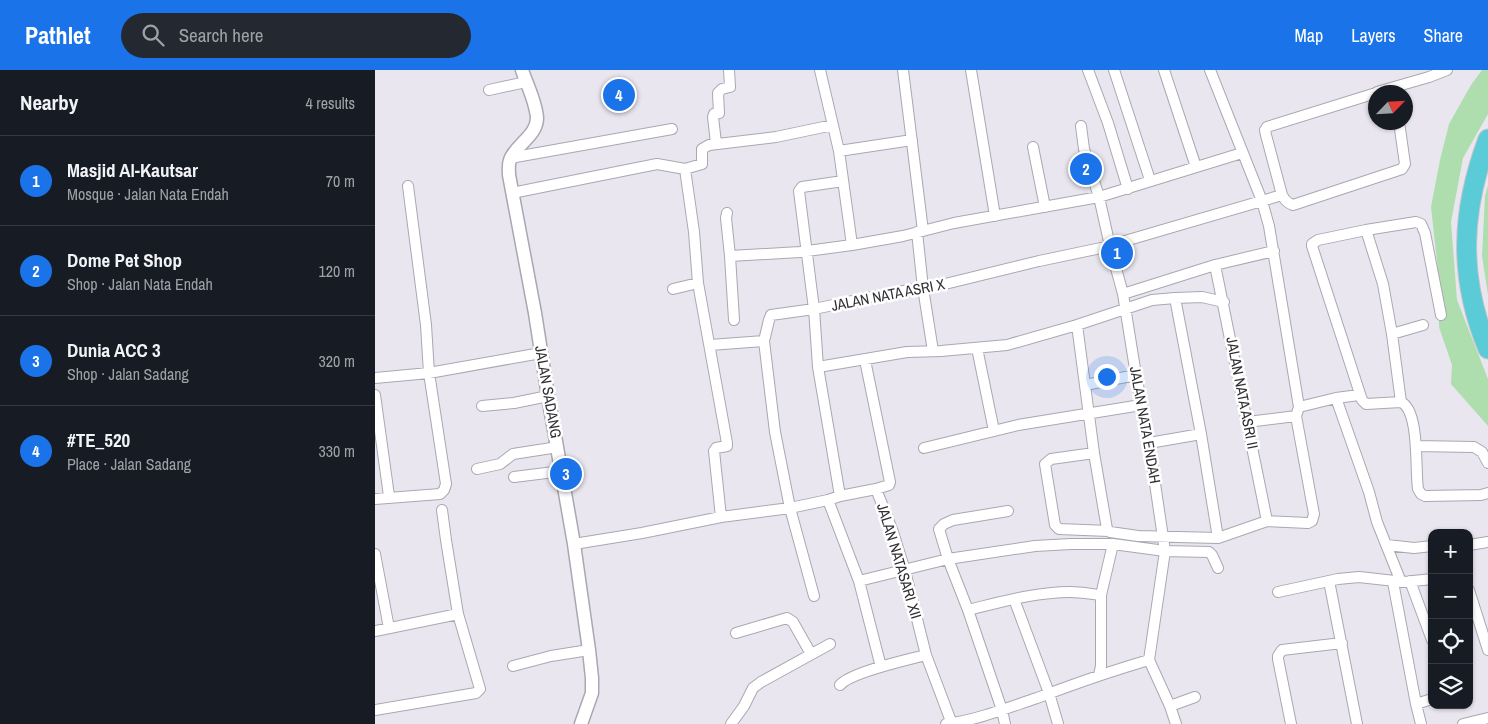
<!DOCTYPE html>
<meta charset="utf-8">
<style>
body{margin:0;font-family:"Archivo Narrow",sans-serif;background:#242831;color:#f1f3f6}
.controls{position:absolute;right:15px;bottom:15px;display:grid;overflow:hidden;border-radius:10px;box-shadow:0 1px 4px #0004}
.controls button{width:45px;height:45px;display:grid;place-items:center;padding:0;border:0;border-bottom:1px solid #363941;background:#171b24;color:#f1f3f6;font:25px sans-serif}
.compass{position:absolute;left:993px;top:15px;width:45px;height:45px;border-radius:50%;background:#171b24;box-shadow:0 1px 4px #0004;rotate:65deg}
.you{position:absolute;left:731px;top:306px;width:18px;height:18px;margin:-12px;border:4px solid #fff;border-radius:50%;background:#1a73e8;box-shadow:0 0 0 8px #1a73e833}
.badge{display:grid;place-items:center;width:32px;height:32px;border-radius:50%;background:#1a73e8;color:#fff;font-size:16px;font-weight:700}
.pin{position:absolute;translate:-50% -50%;border:2px solid #fff;box-shadow:0 1px 5px #0006}
.list{margin:0;padding:0;list-style:none}
h2{display:flex;justify-content:space-between;align-items:center;height:65px;margin:0;padding:0 20px;font-size:21px}
h2 small{font-size:16px;font-weight:400;color:#9ea1a6}
.list li{display:grid;grid-template-columns:32px 1fr auto;gap:15px;align-items:center;box-sizing:border-box;height:90px;padding:0 20px;border-top:1px solid #363941}
.list b{display:block;font-size:19px;white-space:nowrap}
.list p{margin:0;font-size:16px;white-space:nowrap;color:#9ea1a6}
.list em{font-size:16px;font-style:normal;color:#9ea1a6}
.icon{flex:none;width:28px;height:28px;fill:none;stroke:currentColor;stroke-width:2;stroke-linecap:round;stroke-linejoin:round}
.map{position:relative;flex:none;width:1113px;height:654px;overflow:hidden}
header{display:flex;align-items:center;gap:30px;box-sizing:border-box;height:70px;padding:0 25px;background:#1a73e8;color:#fff}
header strong{font-size:24px}
nav{display:flex;gap:28px;margin-inline-start:auto;font-size:18px}
.search{width:350px;height:45px;background:#242831;display:flex;align-items:center;gap:12px;box-sizing:border-box;padding:0 18px;border-radius:28px;color:#9ea1a6;font-size:19px}
main{display:flex}
aside{flex:1;background:#171b24}
.map>svg:first-child{display:block}
.green{fill:#aedeae}
.lines{fill:none;stroke-linecap:round;stroke-linejoin:round}
.minor-casing{stroke:#aba7b1;stroke-width:12}
.tertiary-casing{stroke:#aba7b1;stroke-width:15}
.motorway-casing{stroke:#c5c5c6;stroke-width:21}
.minor{stroke:#fff;stroke-width:10}
.tertiary{stroke:#fff;stroke-width:12}
.motorway{stroke:#5bcbd8;stroke-width:19}
.labels{text-anchor:middle;stroke-width:5;stroke-linejoin:round;paint-order:stroke}
.street-label{font-size:15px;fill:#302f33;stroke:#fff}
</style>
<header>
<strong>Pathlet</strong>
<div class="search"><svg class="icon" aria-label="search" viewBox="0 0 24 24"><circle cx="10" cy="10" r="6"/><path d="M15 15l6 6"/></svg>Search here</div>
<nav><a>Map</a><a>Layers</a><a>Share</a></nav>
</header>
<main>
<aside>
<h2>Nearby<small>4 results</small></h2>
<ul class="list">
<li><span class="badge">1</span><div><b>Masjid Al-Kautsar</b><p>Mosque · Jalan Nata Endah</p></div><em>70 m</em></li>
<li><span class="badge">2</span><div><b>Dome Pet Shop</b><p>Shop · Jalan Nata Endah</p></div><em>120 m</em></li>
<li><span class="badge">3</span><div><b>Dunia ACC 3</b><p>Shop · Jalan Sadang</p></div><em>320 m</em></li>
<li><span class="badge">4</span><div><b>#TE_520</b><p>Place · Jalan Sadang</p></div><em>330 m</em></li>
</ul>
</aside>
<div class="map">
<svg width="1113" height="654" viewBox="0 0 1113 654">
<rect width="100%" height="100%" fill="#eae6f0"/>
<path class="green" d="M1107,0h6v44l-25,44 -12,64 6,78 31,79v47l-37,-42 1,-19 -13,-38 -1,-57 -7,-63 9,-47 9,-36 22,-39z
M1113,115v110l-6,-39 3,-60z"/>
<g class="lines">
<defs>
<path id="minor" d="M445,0l19,81
M528,0l20,161
M596,0l24,146
M713,0l20,53 20,66
M739,0l36,110
M789,0l32,97
M835,0l52,131 7,25 30,181
M114,20l37,-8
M1002,22l52,-15 18,-7
M1001,23l-109,34 -2,3 1,5 16,60c3,5 5,8 11,10l109,-36 3,-5 -6,-42
M706,56l3,23 15,48 11,49 13,48 13,81 13,68 16,108 -16,109 21,46 6,18
M341,73l-3,-26 1,-3 5,-1 -1,-20 4,-4 8,-2 -1,-17
M658,77l12,60
M135,88l162,-29
M310,99l9,63 4,51 29,160v3l-11,2 -2,3 7,66
M137,123l145,-29 28,5 17,-5v-15l7,-4 67,-8 57,-12
M352,143l-1,5 4,38 70,-4 52,-7 51,-9 51,-13 145,-26 143,-44
M991,160l17,54 9,50 9,68c19,9 14,68 17,87l3,5 4,2 56,-1 7,-2
M542,162l6,56 10,63
M477,175l-13,-94 73,-11
M355,186l4,64
M840,195l52,256
M298,219l25,-6
M748,224l92,-29 59,-14
M800,228l27,-1 22,5
M702,255l17,128 13,76 3,3 28,4 80,2 49,-17 41,2 4,-2 2,-7 -18,-98
M1017,264l31,-9
M335,275l54,-4
M602,278l17,83
M490,290l25,122 -1,3 -13,4 17,43 12,39 21,84 26,69
M443,297l89,-15 34,-1 66,-6 70,-20 75,-25 23,-2 26,136 17,104
M0,308l54,-5 112,-20
M710,315l51,-10
M0,325l14,101
M984,325l-23,3 33,94 8,30 24,60
M1026,332l-35,2 -4,-4 -50,-154v-2l6,-4 48,-10 50,-8 5,2 4,9 16,82
M107,336l32,-3 34,-7
M872,352l49,-6 3,-9 37,-9
M774,373l52,-9
M1041,376l58,1 8,5 6,11
M549,378l94,-23 123,-20
M719,383l-43,6 -6,5 10,61 4,4 50,2
M102,399l23,-5 13,-10 45,-7
M139,407l48,-6
M465,426l-22,-129 -4,-58 -15,-118 3,-4 41,-6
M0,429l65,-5 4,-4 2,-6 -17,-111 -3,-48 -18,-139
M453,430l31,81 22,86
M199,474l68,-11 79,-16 69,-9 38,-8 12,-4 36,-7
M1012,475l27,3 18,-2
M1094,475l19,-3
M0,484l14,74
M484,511l89,-22 87,-13 36,-2h42l52,7 44,1 3,3 6,13
M954,511l28,143
M1035,511l22,59
M1018,512l23,122 5,20
M1094,520l19,60
M903,522l60,-13 21,-2 45,5 28,-3
M439,526l-24,-88 -15,-76 -11,-91 5,-21 2,-5 43,-6 77,-16 50,-8 98,-24 62,-13 181,-53
M639,529l35,94 9,31
M593,540c33,-8 68,-18 102,-18 11,0 21,2 31,3
M0,561l83,-17
M361,563l51,-15 6,4 18,32
M138,596l38,-10 38,-6
M724,605l2,-9v-71l12,-51
M465,615c11,-13 67,-25 86,-30
M1041,634l16,-5
M795,636l25,-9
M0,640l101,-17 4,-4 -22,-75 -12,-74 -4,-30
M356,654l13,-18 9,-18 8,-6 69,-38
M571,654c31,-4 61,-16 91,-26 37,-14 74,-27 112,-38
M630,654l-3,-14 -34,-100 -20,-51 -9,-30 5,-5 9,-4 55,-9
M916,654l-13,-65v-3l4,-6 60,-7
M1088,654l25,-6"/>
<path id="tertiary" d="M147,0c5,15 14,32 15,48 0,18 -22,27 -27,42 -2,5 -1,10 -1,15l26,138 13,83 26,148 15,106 3,28v15l-11,31"/>
<path id="motorway" d="M1113,69c-27,72 -30,138 0,210"/>
</defs>
<use href="#minor" class="minor-casing"/>
<use href="#tertiary" class="tertiary-casing"/>
<use href="#motorway" class="motorway-casing"/>
<use href="#minor" class="minor"/>
<use href="#tertiary" class="tertiary"/>
<use href="#motorway" class="motorway"/>
</g>
<g class="labels">
<g class="street-label">
<text transform="translate(513 225) rotate(-11)" y="5">JALAN NATA ASRI X</text>
<text transform="translate(173 322) rotate(80)" y="5">JALAN SADANG</text>
<text transform="translate(867 323) rotate(79)" y="5">JALAN NATA ASRI II</text>
<text transform="translate(770 355) rotate(80)" y="5">JALAN NATA ENDAH</text>
<text transform="translate(524 491) rotate(73)" y="5">JALAN NATASARI XII</text>
</g>
</g>
</svg>
<div class="controls">
<button>+</button>
<button>−</button>
<button><svg class="icon" aria-label="locate" viewBox="0 0 24 24"><circle cx="12" cy="12" r="6"/><path d="M12 2v4M12 18v4M2 12h4M18 12h4"/></svg></button>
<button><svg class="icon" aria-label="layers" viewBox="0 0 24 24"><path d="M12 4l9 5-9 5-9-5zM3 14l9 5 9-5"/></svg></button>
</div>
<svg class="compass" viewBox="-18 -18 36 36"><path d="M0-13l5 13h-10z" fill="#e53935"/><path d="M0 13l5-13h-10z" fill="#9ea1a6"/></svg>
<div class="you"></div>
<div class="pin badge" style="left:742px;top:183px">1</div>
<div class="pin badge" style="left:711px;top:99px">2</div>
<div class="pin badge" style="left:191px;top:404px">3</div>
<div class="pin badge" style="left:244px;top:25px">4</div>
</div>
</main>
